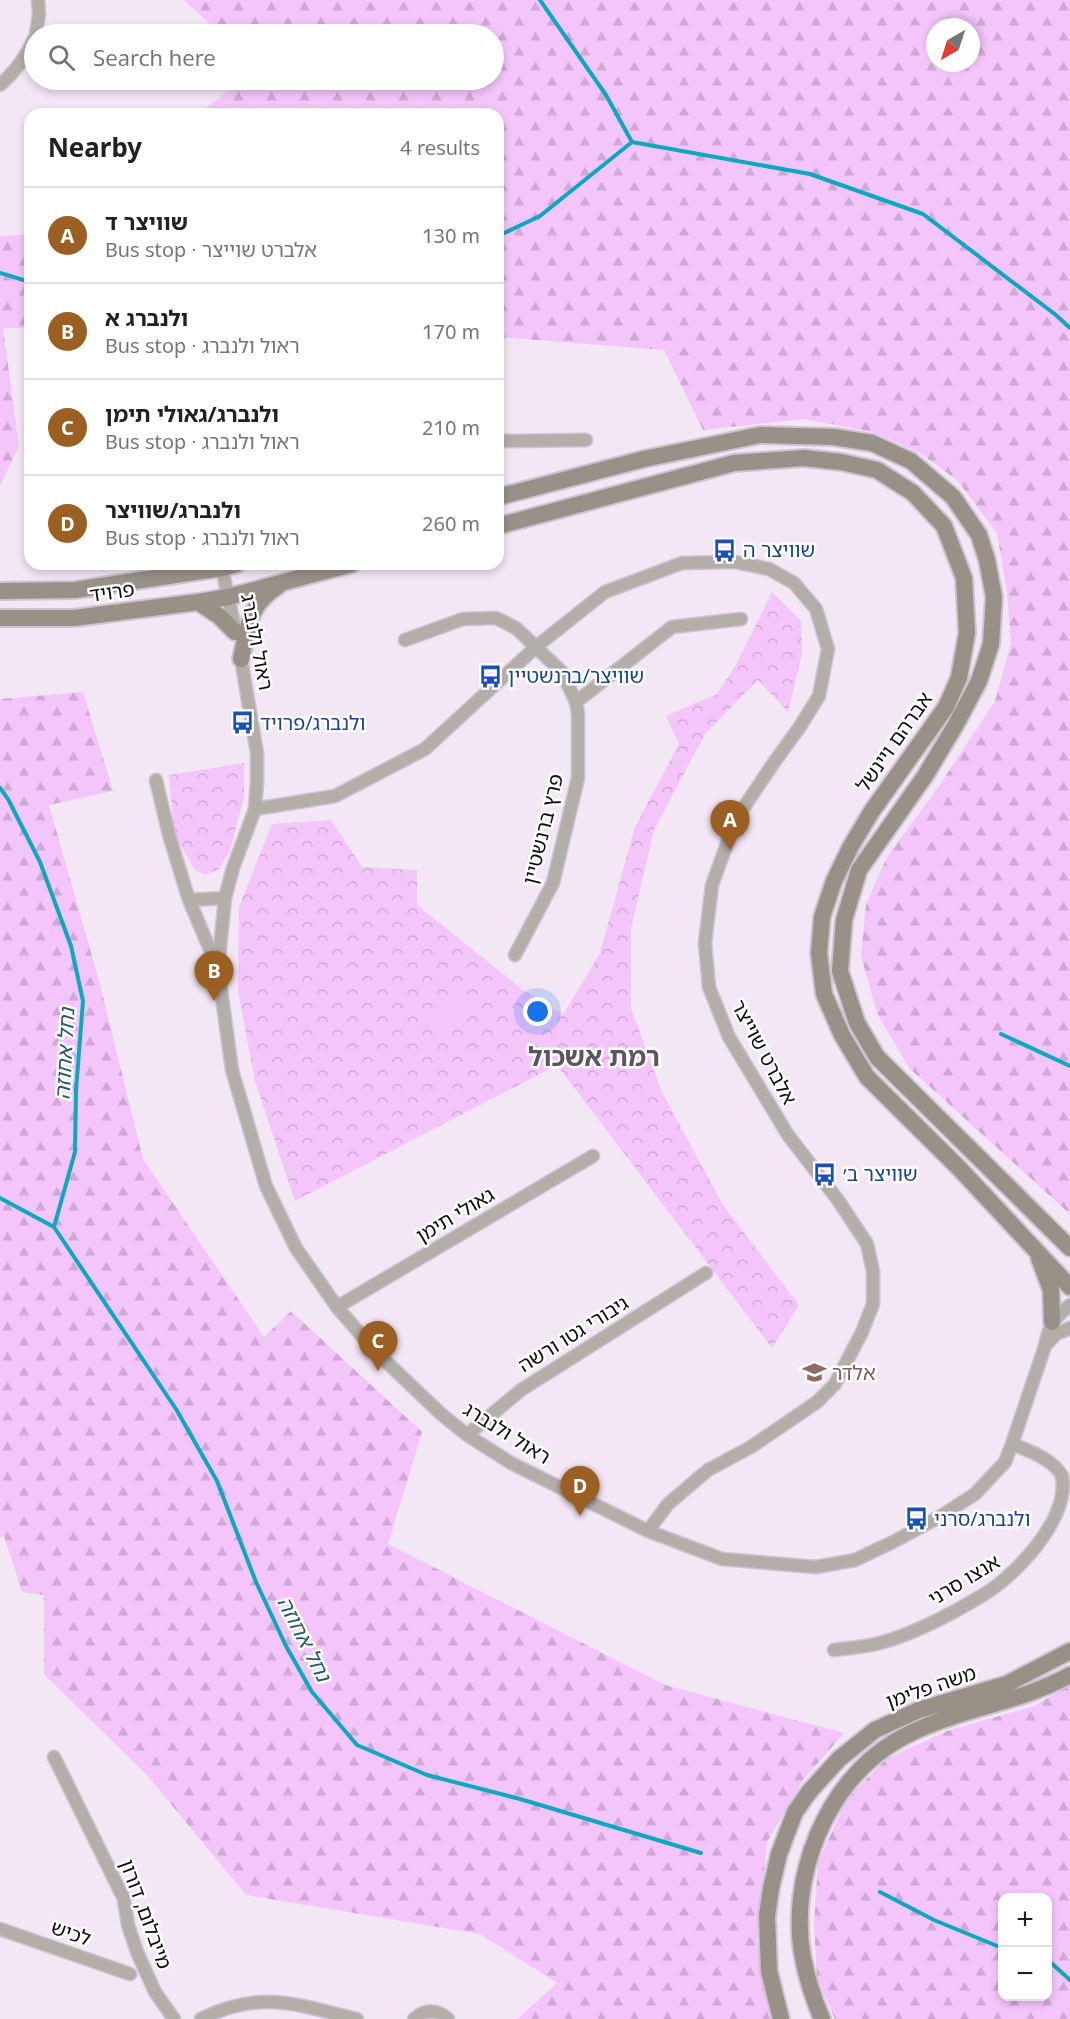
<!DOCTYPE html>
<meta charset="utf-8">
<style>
body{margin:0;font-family:Georgia,"Noto Sans Hebrew",serif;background:#f6f6f6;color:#202124}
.controls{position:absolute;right:18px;bottom:18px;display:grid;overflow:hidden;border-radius:12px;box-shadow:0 3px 9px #0003}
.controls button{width:54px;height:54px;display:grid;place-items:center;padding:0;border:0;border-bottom:2px solid #e0e0e0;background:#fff;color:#202124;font:30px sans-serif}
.compass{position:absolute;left:926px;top:18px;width:54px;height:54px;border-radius:50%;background:#fff;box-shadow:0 3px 9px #0003;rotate:219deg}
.you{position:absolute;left:538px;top:1012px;width:21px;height:21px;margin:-15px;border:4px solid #fff;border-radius:50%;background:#1a73e8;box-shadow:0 0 0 9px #1a73e833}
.badge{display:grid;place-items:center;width:39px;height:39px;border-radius:50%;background:#9b5f22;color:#fff;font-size:20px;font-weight:700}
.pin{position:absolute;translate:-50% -50px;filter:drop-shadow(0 2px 3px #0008)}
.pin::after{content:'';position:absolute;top:32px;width:21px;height:18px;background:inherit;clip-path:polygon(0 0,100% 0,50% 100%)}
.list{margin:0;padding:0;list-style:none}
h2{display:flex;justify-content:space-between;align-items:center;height:78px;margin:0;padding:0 24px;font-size:26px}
h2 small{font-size:20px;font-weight:400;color:#757577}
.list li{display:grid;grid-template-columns:39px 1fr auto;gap:18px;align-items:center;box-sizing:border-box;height:96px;padding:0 24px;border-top:2px solid #e0e0e0}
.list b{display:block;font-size:22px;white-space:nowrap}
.list p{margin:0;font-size:20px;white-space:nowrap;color:#757577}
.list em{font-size:20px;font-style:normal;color:#757577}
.icon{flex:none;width:33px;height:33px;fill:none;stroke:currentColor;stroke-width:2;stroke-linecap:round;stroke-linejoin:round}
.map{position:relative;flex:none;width:1070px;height:2019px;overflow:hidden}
.search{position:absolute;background:#fff;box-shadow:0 3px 9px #0003;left:24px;top:24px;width:480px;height:66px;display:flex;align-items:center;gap:15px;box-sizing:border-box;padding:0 21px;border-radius:33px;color:#757577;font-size:22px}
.panel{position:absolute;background:#fff;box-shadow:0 3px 9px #0003;left:24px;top:108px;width:480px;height:462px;border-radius:18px}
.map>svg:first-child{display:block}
.forest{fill:url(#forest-firs);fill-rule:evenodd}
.park{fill:url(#park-crowns)}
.pitch{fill:#f4c5fb}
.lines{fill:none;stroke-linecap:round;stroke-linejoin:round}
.stream{stroke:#0aa8c1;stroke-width:4}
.minor-casing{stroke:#cec3d0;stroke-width:15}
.secondary-casing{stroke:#cec3d0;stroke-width:20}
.minor{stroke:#b4aea9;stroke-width:12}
.secondary{stroke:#999088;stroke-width:16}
.labels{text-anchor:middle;stroke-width:5;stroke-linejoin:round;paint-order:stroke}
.transit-label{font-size:20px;fill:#164399;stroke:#fff;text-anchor:start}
.street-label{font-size:20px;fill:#0e0a0e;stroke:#fff}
.education-label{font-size:20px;fill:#785e54;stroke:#fff;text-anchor:start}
.water-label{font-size:21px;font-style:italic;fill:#225863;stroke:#fff}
.district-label{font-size:26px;font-weight:bold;fill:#5d525e;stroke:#fff}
</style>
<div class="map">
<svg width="1070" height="2019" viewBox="0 0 1070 2019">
<defs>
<pattern id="forest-firs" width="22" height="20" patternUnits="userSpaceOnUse" patternTransform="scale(1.5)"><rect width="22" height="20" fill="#f4c5fb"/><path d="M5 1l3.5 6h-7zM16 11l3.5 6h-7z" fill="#d0a8d6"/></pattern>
<pattern id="park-crowns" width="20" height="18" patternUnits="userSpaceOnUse" patternTransform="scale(1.5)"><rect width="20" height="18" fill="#f4c5fb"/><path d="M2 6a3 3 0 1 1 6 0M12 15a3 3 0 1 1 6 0" fill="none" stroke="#d0a8d6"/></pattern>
</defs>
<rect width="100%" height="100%" fill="#f3e6f5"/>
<path class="forest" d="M184,0h886v1214l-161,-146 -32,-55 -16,-57 5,-52 21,-47 52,-71 56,-85 16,-58 -4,-51 -10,-59 -40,-53 -37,-27 -47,-21 -69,-13 -101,11 -39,-80 -166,-13v-223h-300l44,-34h252v-46h-273zM935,27h36v36h-36z
M30,235v93h-27l16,118 -19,40v-250z
M83,692l30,99 -64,14 51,179 43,175 121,178 27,-26 131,121 -34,112 277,141 179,48 -41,47 -36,62 -10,99 13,78h-253l40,-36 -77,-49 -234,-39 -99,-120 -103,-101v-79l-22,-3 -18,-56 -4,1v-838z
M1070,1685v334h-235l-18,-41 -3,-55 4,-60 28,-63 40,-41 61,-28 87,-25zM1002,1898h46v98h-46z"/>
<path class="park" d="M772,592l29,29 1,33 -14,58 -30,-32 -53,54 -51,96 -23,98v80l31,84 61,113 76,100 -27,43 -215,-283 -262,136 -40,-120 -17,-90 1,-84 33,-83 59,-4 31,47 55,3v35l105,84 41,26 37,-62 35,-126 44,-83 -13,-28 51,-22 19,-29z
M244,763v33l-14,55 -11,18 -14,6 -10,-5 -21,-36 -5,-59z"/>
<path class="pitch" d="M456,986l16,13 -25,32 -17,-15z"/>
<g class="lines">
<path class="stream" d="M540,0l66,95 26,47
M498,236l42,-20 92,-74 178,32 113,40 133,101 14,13
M0,273l30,9
M0,788l8,11 32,63 31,84 12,55 -7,89 -1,62 -21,75
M1001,1034l69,32
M0,1198l54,29 122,182 41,72 39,101 30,64 26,46 45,53 70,30 93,24 181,54
M880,1892l54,28 68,28
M1048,1960l22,20"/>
<defs>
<path id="minor" d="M36,34l3,-20 -1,-14
M0,85c15,-13 26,-28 34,-46
M498,441l88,-1
M221,564l15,69
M405,640l58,-21 33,-1 20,10 46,44 14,30 2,12v64l-25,105 -38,72
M240,653l17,100v29l-2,27 -22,59 -8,30 -7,70 14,102 34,116 30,62 41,59 38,44 65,62 27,22 44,28 137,68 74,28 94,8 39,-7 38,-18 48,-26 34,-22 30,-32 7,-18 33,-98c3,-19 10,-29 25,-41
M576,702l96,-75 69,-8
M156,780l13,55 20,65 36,-2
M255,809l80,-13 90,-47 112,-103 68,-54 77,-29 53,-1 34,7 25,14 22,26 12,40 -9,47 -20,32 -24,33 -39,58 -24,66 -7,58 4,44 20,50 59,98 50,65 29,44 6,27v33l-11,28 -27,52 -18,18 -66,45 -43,23 -40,34 -20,27
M189,900l28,66
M337,1307l256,-151
M1046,1345l10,-11 14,-6
M467,1435l54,-45 185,-117
M834,1650c15,-2 31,-3 46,-7 34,-9 73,-30 103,-48 32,-19 87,-76 79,-119 -9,-17 -33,-25 -50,-32
M54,1757l70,142 4,26 9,27 18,40 19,27
M0,1929l130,45
M201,2019c59,-30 96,-14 156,0
M414,2019c11,-10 23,-10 34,0"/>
<path id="secondary" d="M498,497l146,-38 116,-24 74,2 38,6 39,18 42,36 26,38 8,25 7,37 -3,47 -12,37 -24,45 -30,50 -66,94 -15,50 -4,51 17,52 20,34 193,191
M498,526l236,-63 70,-5 37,4 36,8 36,23 31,33 20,52 3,55 -8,45 -13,29 -74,104 -21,35 -17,35 -12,36 -3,36 5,41 18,41 25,42 92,91 111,119
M0,591l75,-1 147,-22 15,-4
M198,602l21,14 16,16
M0,618h74l124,-16 30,-5 124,-33
M241,659c7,-32 7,-54 37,-73
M1039,1258l12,32 1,32
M781,2019l-12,-48 -2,-55 4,-28 8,-34 16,-42 14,-20 30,-33 36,-29 44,-20 88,-26 63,-33
M822,2019c-8,-19 -15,-40 -19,-61 -15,-79 22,-175 93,-217 54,-32 120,-36 174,-66"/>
</defs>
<use href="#minor" class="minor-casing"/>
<use href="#secondary" class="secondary-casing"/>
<use href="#minor" class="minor"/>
<use href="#secondary" class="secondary"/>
</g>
<defs>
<symbol id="bus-bare" viewBox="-9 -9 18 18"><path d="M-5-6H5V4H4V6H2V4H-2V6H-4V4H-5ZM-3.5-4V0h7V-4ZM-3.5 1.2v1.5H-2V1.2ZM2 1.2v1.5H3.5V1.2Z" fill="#1a4fb4" stroke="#fff" stroke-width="2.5" paint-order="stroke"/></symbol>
<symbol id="school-bare" viewBox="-9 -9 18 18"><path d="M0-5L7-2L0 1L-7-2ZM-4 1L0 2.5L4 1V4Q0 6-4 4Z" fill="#8d6e63" stroke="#fff" stroke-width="2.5" paint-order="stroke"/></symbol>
</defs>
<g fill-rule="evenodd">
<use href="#bus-bare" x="708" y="534" width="33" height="33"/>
<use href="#bus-bare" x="474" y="660" width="33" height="33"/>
<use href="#bus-bare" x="226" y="706" width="33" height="33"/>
<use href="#bus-bare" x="808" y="1158" width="33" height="33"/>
<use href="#school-bare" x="798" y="1356" width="33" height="33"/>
<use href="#bus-bare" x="900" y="1502" width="33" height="33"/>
</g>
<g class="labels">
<g class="transit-label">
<text x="743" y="557">שוויצר ה</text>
<text x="508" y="683">שוויצר/ברנשטיין</text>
<text x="260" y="730">ולנברג/פרויד</text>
<text x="843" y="1181">שוויצר ב׳</text>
<text x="934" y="1526">ולנברג/סרני</text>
</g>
<g class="street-label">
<text transform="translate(112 592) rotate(-8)" y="7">פרויד</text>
<text transform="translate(257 642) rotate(79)" y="7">ראול ולנברג</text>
<text transform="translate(894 742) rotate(-55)" y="7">אברהם ויינשל</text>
<text transform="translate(543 829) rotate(-76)" y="7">פרץ ברנשטיין</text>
<text transform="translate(764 1052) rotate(62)" y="7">אלברט שוייצר</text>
<text transform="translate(455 1215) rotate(-31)" y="7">גאולי תימן</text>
<text transform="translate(573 1334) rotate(-32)" y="7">גיבורי גטו ורשה</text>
<text transform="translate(507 1433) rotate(32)" y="7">ראול ולנברג</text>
<text transform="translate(964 1580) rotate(-31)" y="7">אנצו סרני</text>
<text transform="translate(931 1687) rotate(-19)" y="7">משה פלימן</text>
<text transform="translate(146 1914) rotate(70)" y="7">מייבלום, דורון</text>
<text transform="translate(71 1933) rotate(19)" y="7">לכיש</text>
</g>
<g class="education-label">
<text x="832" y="1380">אלדר</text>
</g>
<g class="water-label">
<text transform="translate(65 1054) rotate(-87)" y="7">נחל אחוזה</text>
<text transform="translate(304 1639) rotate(63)" y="7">נחל אחוזה</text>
</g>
<g class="district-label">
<text x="594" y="1066">רמת אשכול</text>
</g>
</g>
</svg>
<div class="controls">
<button>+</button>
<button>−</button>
</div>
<svg class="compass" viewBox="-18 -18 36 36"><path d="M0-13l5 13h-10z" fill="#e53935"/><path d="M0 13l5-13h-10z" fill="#757577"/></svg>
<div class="you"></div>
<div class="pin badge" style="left:730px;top:850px">A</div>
<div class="pin badge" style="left:214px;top:1001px">B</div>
<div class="pin badge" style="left:378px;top:1371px">C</div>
<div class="pin badge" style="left:580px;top:1516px">D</div>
<div class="search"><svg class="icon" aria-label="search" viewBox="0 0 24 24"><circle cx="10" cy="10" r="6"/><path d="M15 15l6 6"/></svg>Search here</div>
<section class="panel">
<h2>Nearby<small>4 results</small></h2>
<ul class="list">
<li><span class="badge">A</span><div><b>שוויצר ד</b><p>Bus stop · אלברט שוייצר</p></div><em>130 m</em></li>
<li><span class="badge">B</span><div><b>ולנברג א</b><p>Bus stop · ראול ולנברג</p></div><em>170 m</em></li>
<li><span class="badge">C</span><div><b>ולנברג/גאולי תימן</b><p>Bus stop · ראול ולנברג</p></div><em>210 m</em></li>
<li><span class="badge">D</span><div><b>ולנברג/שוויצר</b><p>Bus stop · ראול ולנברג</p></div><em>260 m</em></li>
</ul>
</section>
</div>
